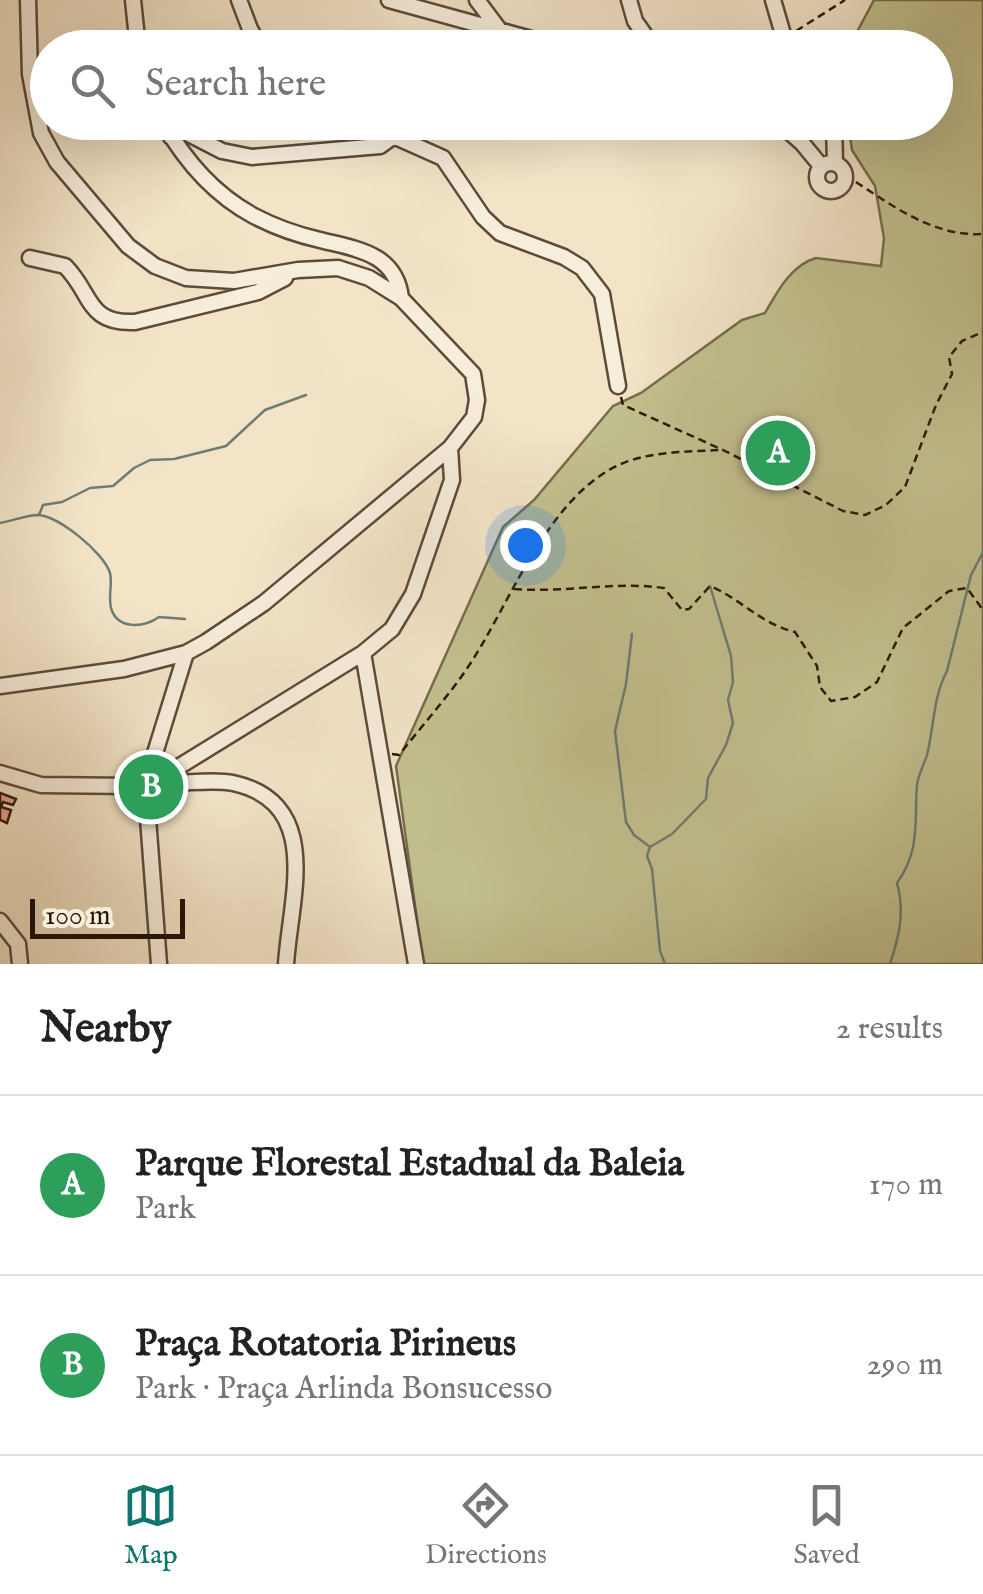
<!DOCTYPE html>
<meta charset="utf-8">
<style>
body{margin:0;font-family:"IM FELL English",serif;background:#f2f2f2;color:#222}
.scale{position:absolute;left:30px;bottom:25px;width:155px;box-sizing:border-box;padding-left:10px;border:5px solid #2b180a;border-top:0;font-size:28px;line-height:35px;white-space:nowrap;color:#2b180a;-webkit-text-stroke:8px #f7eddb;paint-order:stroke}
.you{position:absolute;left:525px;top:545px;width:35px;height:35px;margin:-25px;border:8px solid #fff;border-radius:50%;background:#1a73e8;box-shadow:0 0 0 15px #1a73e833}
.badge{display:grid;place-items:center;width:65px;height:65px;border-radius:50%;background:#0f766e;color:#fff;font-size:32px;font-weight:700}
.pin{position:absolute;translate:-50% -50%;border:5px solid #fff;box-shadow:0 2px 10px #0006}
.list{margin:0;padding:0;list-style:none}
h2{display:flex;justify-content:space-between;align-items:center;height:130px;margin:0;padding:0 40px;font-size:42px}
h2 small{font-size:32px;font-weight:400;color:#767676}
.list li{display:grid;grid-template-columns:65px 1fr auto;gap:30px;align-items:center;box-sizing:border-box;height:180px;padding:0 40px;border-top:2px solid #e0e0e0}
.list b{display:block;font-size:38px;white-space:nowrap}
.list p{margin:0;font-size:32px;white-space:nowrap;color:#767676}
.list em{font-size:32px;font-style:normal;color:#767676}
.icon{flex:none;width:55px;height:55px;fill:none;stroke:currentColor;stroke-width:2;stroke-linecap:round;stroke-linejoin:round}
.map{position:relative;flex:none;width:983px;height:964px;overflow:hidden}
.search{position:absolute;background:#fff;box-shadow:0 10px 40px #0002;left:30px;right:30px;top:30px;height:110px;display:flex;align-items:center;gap:25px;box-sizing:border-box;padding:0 35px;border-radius:55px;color:#767676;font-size:38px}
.sheet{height:490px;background:#fff}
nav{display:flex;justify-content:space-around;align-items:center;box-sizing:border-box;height:140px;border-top:2px solid #e0e0e0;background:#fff;font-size:28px;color:#767676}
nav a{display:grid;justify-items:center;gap:5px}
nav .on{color:#0f766e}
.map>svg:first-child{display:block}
.green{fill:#c3c190;stroke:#776c4d;stroke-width:2.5}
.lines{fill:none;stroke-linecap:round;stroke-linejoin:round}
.stream{stroke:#6f7c74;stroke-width:2.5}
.building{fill:#e8a68a;stroke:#2b180a;stroke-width:2.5}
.minor-casing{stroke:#5d4b3a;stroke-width:19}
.path{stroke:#2b180a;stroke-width:2.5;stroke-dasharray:8 5;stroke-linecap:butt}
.minor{stroke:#f7eddb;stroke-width:14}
</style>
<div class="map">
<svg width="983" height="964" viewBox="0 0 983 964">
<rect width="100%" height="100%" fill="#f3e4c8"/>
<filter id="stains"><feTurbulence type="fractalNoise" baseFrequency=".002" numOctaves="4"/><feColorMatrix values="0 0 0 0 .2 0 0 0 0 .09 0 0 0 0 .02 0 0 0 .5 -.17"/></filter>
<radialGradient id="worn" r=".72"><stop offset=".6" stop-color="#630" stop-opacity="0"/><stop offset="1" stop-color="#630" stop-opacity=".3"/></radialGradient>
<path class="green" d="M874,0h109v964h-560l-27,-198 107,-239 31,-27 79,-94 28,-13 101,-73 23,-7c12,-21 26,-48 51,-55l65,8 3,-28 -9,-52 -23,-36 -4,-27 88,-1v-74l-87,-1z"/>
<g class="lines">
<path class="stream" d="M39,515l4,-10 19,-3 28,-14 23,-2 21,-18 16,-8 24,-1 52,-13 39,-36 41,-15
M0,523c12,-2 27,-8 38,-8 21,1 66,38 72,58 3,12 -3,26 2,38 8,19 33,16 47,6l26,2
M632,634l-6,50 -11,47 11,91 8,13 16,12 -3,9 5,13 8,82 5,13
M650,847l22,-13 34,-35 2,-21 18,-33 7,-22 -5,-23 5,-18 -2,-26 -21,-70
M890,964c9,-27 15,-52 7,-81 24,-34 17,-61 20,-98 1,-10 7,-20 10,-30 7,-28 6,-58 20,-84l24,-96 12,-23"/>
</g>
<path class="building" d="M0,793l16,6 -3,6 -10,-3 -2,5 10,3 -4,13 -7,-3z"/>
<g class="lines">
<defs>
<path id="minor" d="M133,0l5,48
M239,0l11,29 11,19
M389,0l175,48
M477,0l21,28
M629,0l6,21 19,27
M773,0l14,48
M163,122c22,39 52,73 91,94 21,11 44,19 66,24 36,9 76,13 81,58
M362,122l81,36 40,59 17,16 64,24 18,11 20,26 16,92
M778,122l24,21 19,23
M834,122l1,41
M171,137l10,-5 6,1 35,18 30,6 128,-11 11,-8
M817 177a14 14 0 1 1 28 0a14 14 0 1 1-28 0Z
M30,258l35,8c28,28 21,58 70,56l123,-30 27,-14
M363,653l53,311
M0,686l124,-17 62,-16 20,-11 58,-39 186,-155 24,-31 3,-17 -4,-26 -72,-76 -32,-20 -31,-10 -40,2 -64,11 -48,-3 -31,-12 -27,-20 -71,-84 -16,-29 -11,-59 -2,-74
M151,766l35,-113
M132 786a19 19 0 1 1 38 0a19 19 0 1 1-38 0Z
M0,773l41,12 90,1
M167,774l196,-121 29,-24 21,-35 39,-114 -2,-32
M170,783c20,0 44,-4 63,0 91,20 57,116 53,181
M147,805l12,159
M0,921l18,23 2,20"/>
</defs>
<use href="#minor" class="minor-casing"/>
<path class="path" d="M796,31l49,-31
M845,175c43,27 85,62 138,59
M621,397l2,8 100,45 120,61 22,4 21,-10 19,-18 31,-82 16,-31 -3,-17 13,-16 21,-9
M514,589c52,4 100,-8 150,-1l18,22 7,-1 21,-23c31,13 51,38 85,46l22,34 3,21 11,14 24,-4 22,-15 26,-54 46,-37 18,-3 16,22
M392,754l7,1c22,-28 47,-56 67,-85 44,-64 80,-173 155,-206 30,-13 66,-12 98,-14"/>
<use href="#minor" class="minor"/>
</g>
<rect width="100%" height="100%" filter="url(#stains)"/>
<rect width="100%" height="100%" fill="url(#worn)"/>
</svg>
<div class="scale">100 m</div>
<div class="you"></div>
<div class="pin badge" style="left:778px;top:453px;background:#2e9e5b">A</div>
<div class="pin badge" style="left:151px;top:787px;background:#2e9e5b">B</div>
<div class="search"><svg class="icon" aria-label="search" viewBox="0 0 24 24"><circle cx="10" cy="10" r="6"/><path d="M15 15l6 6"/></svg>Search here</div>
</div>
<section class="sheet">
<h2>Nearby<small>2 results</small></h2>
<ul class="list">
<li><span class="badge" style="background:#2e9e5b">A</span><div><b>Parque Florestal Estadual da Baleia</b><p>Park</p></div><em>170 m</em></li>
<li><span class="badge" style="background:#2e9e5b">B</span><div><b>Praça Rotatoria Pirineus</b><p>Park · Praça Arlinda Bonsucesso</p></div><em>290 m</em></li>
</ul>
</section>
<nav>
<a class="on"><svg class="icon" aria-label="map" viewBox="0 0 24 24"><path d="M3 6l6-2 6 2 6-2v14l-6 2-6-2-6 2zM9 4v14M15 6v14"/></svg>Map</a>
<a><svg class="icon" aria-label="directions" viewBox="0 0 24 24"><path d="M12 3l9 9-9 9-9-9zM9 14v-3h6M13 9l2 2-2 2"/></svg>Directions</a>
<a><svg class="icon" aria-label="saved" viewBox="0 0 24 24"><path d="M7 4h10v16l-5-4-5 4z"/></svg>Saved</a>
</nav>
